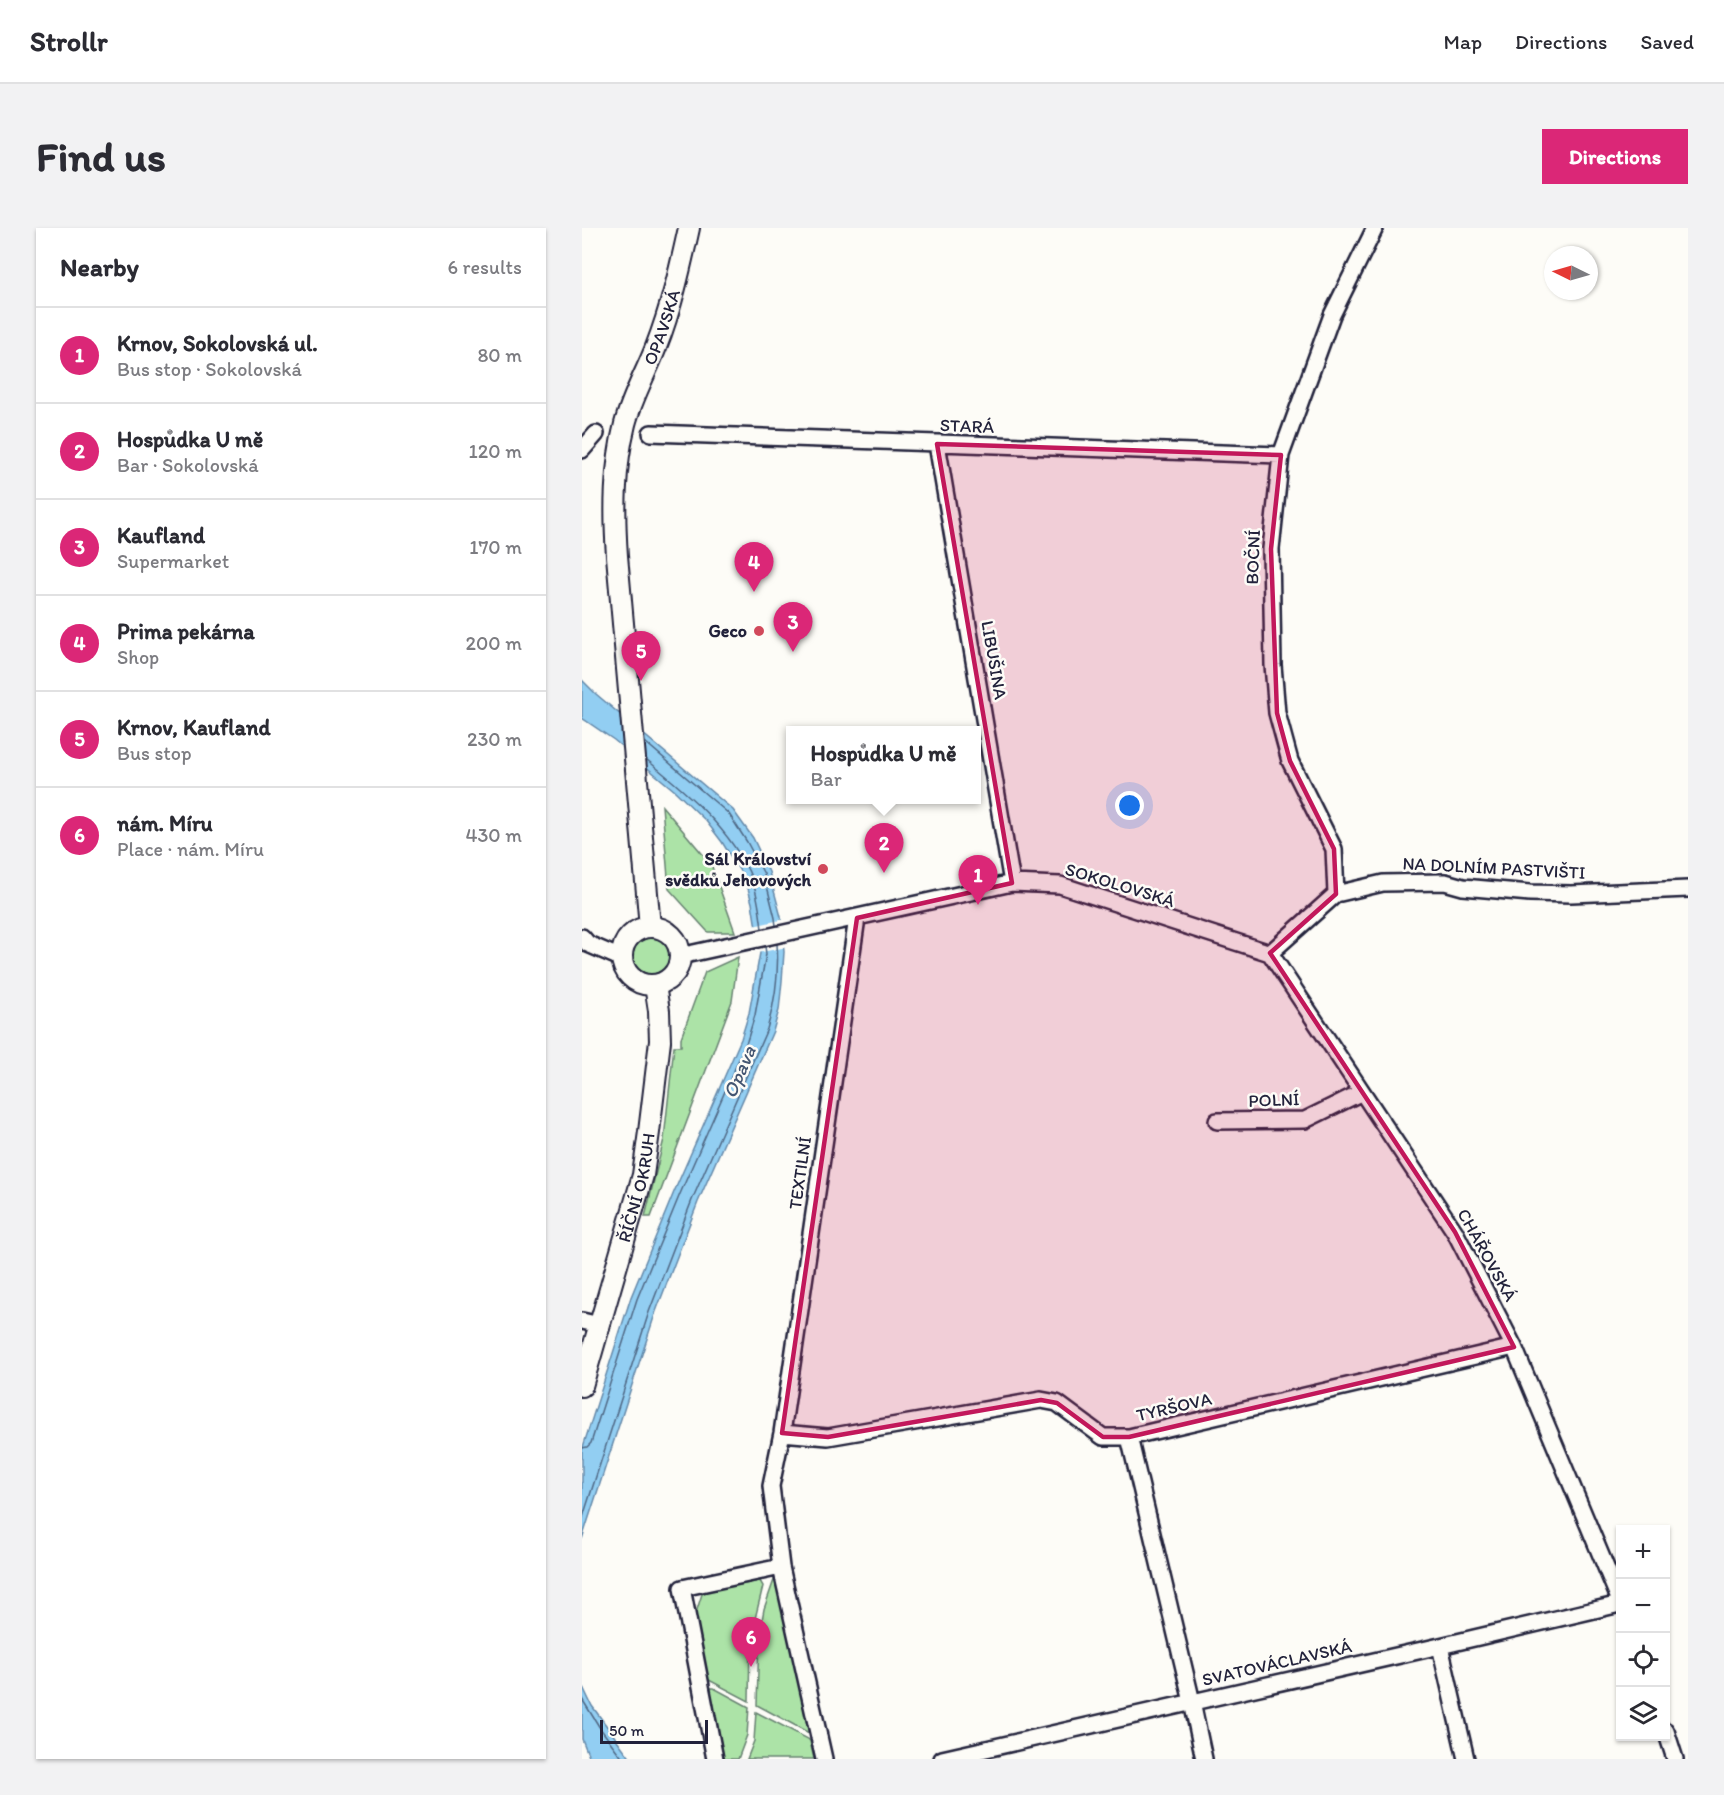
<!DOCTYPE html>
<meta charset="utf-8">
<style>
body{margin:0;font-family:Itim,sans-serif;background:#f2f2f3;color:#2b2b33}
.controls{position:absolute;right:18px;bottom:18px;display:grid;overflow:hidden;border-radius:0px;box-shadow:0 2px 4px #0004}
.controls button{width:54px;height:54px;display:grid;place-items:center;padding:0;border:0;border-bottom:2px solid #e1e1e2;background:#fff;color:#2b2b33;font:30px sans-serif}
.compass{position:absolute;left:962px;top:18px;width:54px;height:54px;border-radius:50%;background:#fff;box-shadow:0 2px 4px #0004;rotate:275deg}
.scale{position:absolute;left:18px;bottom:15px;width:108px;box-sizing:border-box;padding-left:6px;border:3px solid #22223b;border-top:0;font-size:16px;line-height:21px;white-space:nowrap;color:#22223b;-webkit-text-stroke:4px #fdfcf7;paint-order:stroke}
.you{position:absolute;left:548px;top:578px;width:21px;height:21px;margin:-15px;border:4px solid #fff;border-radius:50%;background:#1a73e8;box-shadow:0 0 0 9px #1a73e833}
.badge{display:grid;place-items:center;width:39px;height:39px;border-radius:50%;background:#db2777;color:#fff;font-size:20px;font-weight:700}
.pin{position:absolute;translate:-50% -50px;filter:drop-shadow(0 2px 3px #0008)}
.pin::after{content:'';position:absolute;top:32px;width:21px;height:18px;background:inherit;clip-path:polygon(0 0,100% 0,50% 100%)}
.popup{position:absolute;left:204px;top:498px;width:195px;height:78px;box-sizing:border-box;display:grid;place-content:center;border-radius:0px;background:#fff;filter:drop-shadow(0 2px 4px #0005);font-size:20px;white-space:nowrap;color:#7c7c81}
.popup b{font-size:22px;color:#2b2b33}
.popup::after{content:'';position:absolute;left:50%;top:100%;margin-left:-12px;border:12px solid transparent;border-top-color:#fff}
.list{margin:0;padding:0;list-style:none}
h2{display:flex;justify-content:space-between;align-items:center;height:78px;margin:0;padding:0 24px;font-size:26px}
h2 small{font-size:20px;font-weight:400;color:#7c7c81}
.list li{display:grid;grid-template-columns:39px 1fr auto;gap:18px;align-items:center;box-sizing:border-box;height:96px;padding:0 24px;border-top:2px solid #e1e1e2}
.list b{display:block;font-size:22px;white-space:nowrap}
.list p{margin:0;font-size:20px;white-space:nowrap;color:#7c7c81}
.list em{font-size:20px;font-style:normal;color:#7c7c81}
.icon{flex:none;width:33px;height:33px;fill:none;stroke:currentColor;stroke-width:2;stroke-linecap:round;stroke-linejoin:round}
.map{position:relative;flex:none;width:1106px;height:1531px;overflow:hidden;border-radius:0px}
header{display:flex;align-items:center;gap:36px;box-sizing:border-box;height:84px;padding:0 30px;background:#fff;border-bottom:2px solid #e1e1e2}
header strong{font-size:28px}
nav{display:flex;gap:33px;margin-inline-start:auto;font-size:21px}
.intro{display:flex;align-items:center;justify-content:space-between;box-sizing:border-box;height:144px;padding:0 36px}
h1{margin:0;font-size:42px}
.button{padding:15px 27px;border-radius:0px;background:#db2777;color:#fff;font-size:21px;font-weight:700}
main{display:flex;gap:36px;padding:0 36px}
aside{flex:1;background:#fff;border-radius:0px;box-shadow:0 2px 4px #0004}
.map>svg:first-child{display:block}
.green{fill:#ace3a7;stroke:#678271;stroke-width:1.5}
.water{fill:#92cef2;stroke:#6589a9;stroke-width:1.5}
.pier{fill:#fdfcf7}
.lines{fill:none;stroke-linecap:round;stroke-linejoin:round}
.shore{stroke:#4f6784;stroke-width:1.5}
.minor-casing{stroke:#22223b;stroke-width:20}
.major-casing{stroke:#22223b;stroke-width:24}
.minor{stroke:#fdfcf7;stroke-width:15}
.major{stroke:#fdfcf7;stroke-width:20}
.marked{fill:#c2185b;fill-opacity:0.2;stroke:#c2185b;stroke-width:4.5;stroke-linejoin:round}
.poi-dot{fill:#d1495b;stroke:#fdfcf7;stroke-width:2}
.labels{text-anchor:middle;stroke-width:5;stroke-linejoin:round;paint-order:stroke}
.street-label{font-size:18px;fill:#22223b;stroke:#fdfcf7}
.poi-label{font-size:18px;font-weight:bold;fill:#22223b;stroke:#fdfcf7;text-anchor:end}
.water-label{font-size:20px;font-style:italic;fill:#445672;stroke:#fdfcf7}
</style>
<header>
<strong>Strollr</strong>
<nav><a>Map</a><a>Directions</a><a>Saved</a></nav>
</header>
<div class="intro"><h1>Find us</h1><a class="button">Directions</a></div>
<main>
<aside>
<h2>Nearby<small>6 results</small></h2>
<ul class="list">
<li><span class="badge">1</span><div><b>Krnov, Sokolovská ul.</b><p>Bus stop · Sokolovská</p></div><em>80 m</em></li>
<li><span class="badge">2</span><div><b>Hospůdka U mě</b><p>Bar · Sokolovská</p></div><em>120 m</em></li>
<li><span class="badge">3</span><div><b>Kaufland</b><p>Supermarket</p></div><em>170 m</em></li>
<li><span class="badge">4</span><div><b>Prima pekárna</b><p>Shop</p></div><em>200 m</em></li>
<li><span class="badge">5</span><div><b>Krnov, Kaufland</b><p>Bus stop</p></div><em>230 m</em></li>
<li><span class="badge">6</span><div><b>nám. Míru</b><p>Place · nám. Míru</p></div><em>430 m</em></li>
</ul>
</aside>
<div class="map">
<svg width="1106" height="1531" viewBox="0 0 1106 1531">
<rect width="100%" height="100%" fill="#fdfcf7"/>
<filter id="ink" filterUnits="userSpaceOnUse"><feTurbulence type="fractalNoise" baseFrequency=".0167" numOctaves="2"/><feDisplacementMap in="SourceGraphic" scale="12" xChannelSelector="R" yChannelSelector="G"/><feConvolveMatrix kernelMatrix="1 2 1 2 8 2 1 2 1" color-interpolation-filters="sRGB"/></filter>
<g filter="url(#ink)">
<path class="green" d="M80,578l49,58 24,68h-27l-39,-43z
M51 728a18 18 0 1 1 36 0a18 18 0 1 1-36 0Z
M156,729l-6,44 -81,216h-6l19,-78 10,-93h7v-8l24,-66z
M192,1352l4,3 31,150 -52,-28 2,-68 5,-28z
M178,1353l3,5 -13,53 -1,62 -42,-22 -12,-63 7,-22 5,-3z
M128,1460h4l35,19 -2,28 -9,24h-14z
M174,1484l52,27 2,2 4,18h-67l7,-18z"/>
<path class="water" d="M0,452l14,14 137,116 20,28 16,34 12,45 3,35 -2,29 -3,29 -6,21 -75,171 -43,112 -73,225v-89l49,-153 43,-105 67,-153 8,-26 11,-60 -8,-50 -6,-22 -24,-39 -16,-21 -31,-30 -61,-51 -32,-22z
M0,1457l10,21 39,53h-41l-8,-20z"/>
<path class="pier" d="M203,691l2,28 -30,6 -4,-27z"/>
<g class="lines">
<path class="shore" d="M63,514l84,72 18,28 17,32 11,44 1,8
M64,531c40,33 86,71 106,120 6,16 8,33 10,50
M0,1220l5,-1 4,-4 46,-144 43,-105 67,-153 8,-26 11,-61 -1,-8
M0,1292l67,-208 43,-112 75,-171c8,-27 12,-57 10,-85
M0,1471l18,29 23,31"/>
<defs>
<path id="minor" d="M69,205l630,22
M355,216l75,439
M0,222l14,-16
M754,666l-2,-45 -44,-88 -13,-48 -4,-48 -2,-116 10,-94 51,-140 43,-87
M0,709l6,7 35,15
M688,725l185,279 59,115 106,254
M688,725l66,-59 47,-11 62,-1 18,5 67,6 41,1 117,-5
M98,728l332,-73 48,2 210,68
M635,893l88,-1 57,-28
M0,1093l18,4
M200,1205l46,4 213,-37 16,3 46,34h26l385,-90
M547,1209l63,265 12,57
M858,1418l26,113
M1084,1503l9,28
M133,1531l-33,-171 99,-21
M242,1531l-43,-192 -10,-81 11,-53 75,-515
M360,1531l498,-113 180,-42"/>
<g id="major">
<path id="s1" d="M68,699l-33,-371c-3,-44 -3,-88 8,-132 7,-27 21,-51 31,-77 15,-38 24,-78 33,-119"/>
<circle cx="69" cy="728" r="29"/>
<path id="s2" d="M0,1158l61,-211 6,-43 11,-91 -1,-30 -4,-26"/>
</g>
</defs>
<use href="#minor" class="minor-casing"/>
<use href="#major" class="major-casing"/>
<use href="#minor" class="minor"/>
<use href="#major" class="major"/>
</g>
</g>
<path class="marked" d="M355,216l344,11 -10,94 6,164 13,48 44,88 2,45 -66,59 185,279 59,115 -385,90h-26l-46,-34 -16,-3 -213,37 -46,-4 75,-515 155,-35z"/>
<g class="poi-dot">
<circle cx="177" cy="403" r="6"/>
<circle cx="241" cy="641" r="6"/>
</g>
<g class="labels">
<g class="street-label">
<text dy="6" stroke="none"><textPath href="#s1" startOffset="609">OPAVSKÁ</textPath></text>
<text transform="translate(385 198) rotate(2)" y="6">STARÁ</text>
<text transform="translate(671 329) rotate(-88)" y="6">BOČNÍ</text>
<text transform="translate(412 432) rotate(80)" y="6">LIBUŠINA</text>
<text transform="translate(912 640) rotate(3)" y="6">NA DOLNÍM PASTVIŠTI</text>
<text transform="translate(538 657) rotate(17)" y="6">SOKOLOVSKÁ</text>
<text transform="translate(692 872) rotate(-2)" y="6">POLNÍ</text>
<text transform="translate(218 945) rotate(-82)" y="6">TEXTILNÍ</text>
<text dy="6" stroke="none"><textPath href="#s2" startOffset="206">ŘÍČNÍ OKRUH</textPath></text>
<text transform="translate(905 1027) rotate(61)" y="6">CHÁŘOVSKÁ</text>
<text transform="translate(592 1179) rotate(-13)" y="6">TYRŠOVA</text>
<text transform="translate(695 1435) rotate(-13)" y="6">SVATOVÁCLAVSKÁ</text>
</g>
<g class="poi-label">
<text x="165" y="409">Geco</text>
<text x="229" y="637">Sál Království<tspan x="229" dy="21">svědků Jehovových</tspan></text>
</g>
<g class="water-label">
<text transform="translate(157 844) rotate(-67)" y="7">Opava</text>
</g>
</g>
</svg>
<div class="controls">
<button>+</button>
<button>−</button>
<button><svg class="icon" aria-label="locate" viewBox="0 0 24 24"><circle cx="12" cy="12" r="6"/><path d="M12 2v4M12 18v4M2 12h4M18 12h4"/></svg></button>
<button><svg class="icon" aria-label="layers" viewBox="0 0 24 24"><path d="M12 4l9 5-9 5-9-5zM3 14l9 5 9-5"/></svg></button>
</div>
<svg class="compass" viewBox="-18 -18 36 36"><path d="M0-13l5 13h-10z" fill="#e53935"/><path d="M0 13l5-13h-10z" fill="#7c7c81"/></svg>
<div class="scale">50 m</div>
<div class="you"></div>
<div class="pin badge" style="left:396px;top:677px">1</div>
<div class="pin badge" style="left:302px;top:645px">2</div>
<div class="popup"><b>Hospůdka U mě</b>Bar</div>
<div class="pin badge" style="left:211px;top:424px">3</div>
<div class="pin badge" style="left:172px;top:364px">4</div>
<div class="pin badge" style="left:59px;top:453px">5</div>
<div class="pin badge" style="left:169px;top:1439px">6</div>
</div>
</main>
